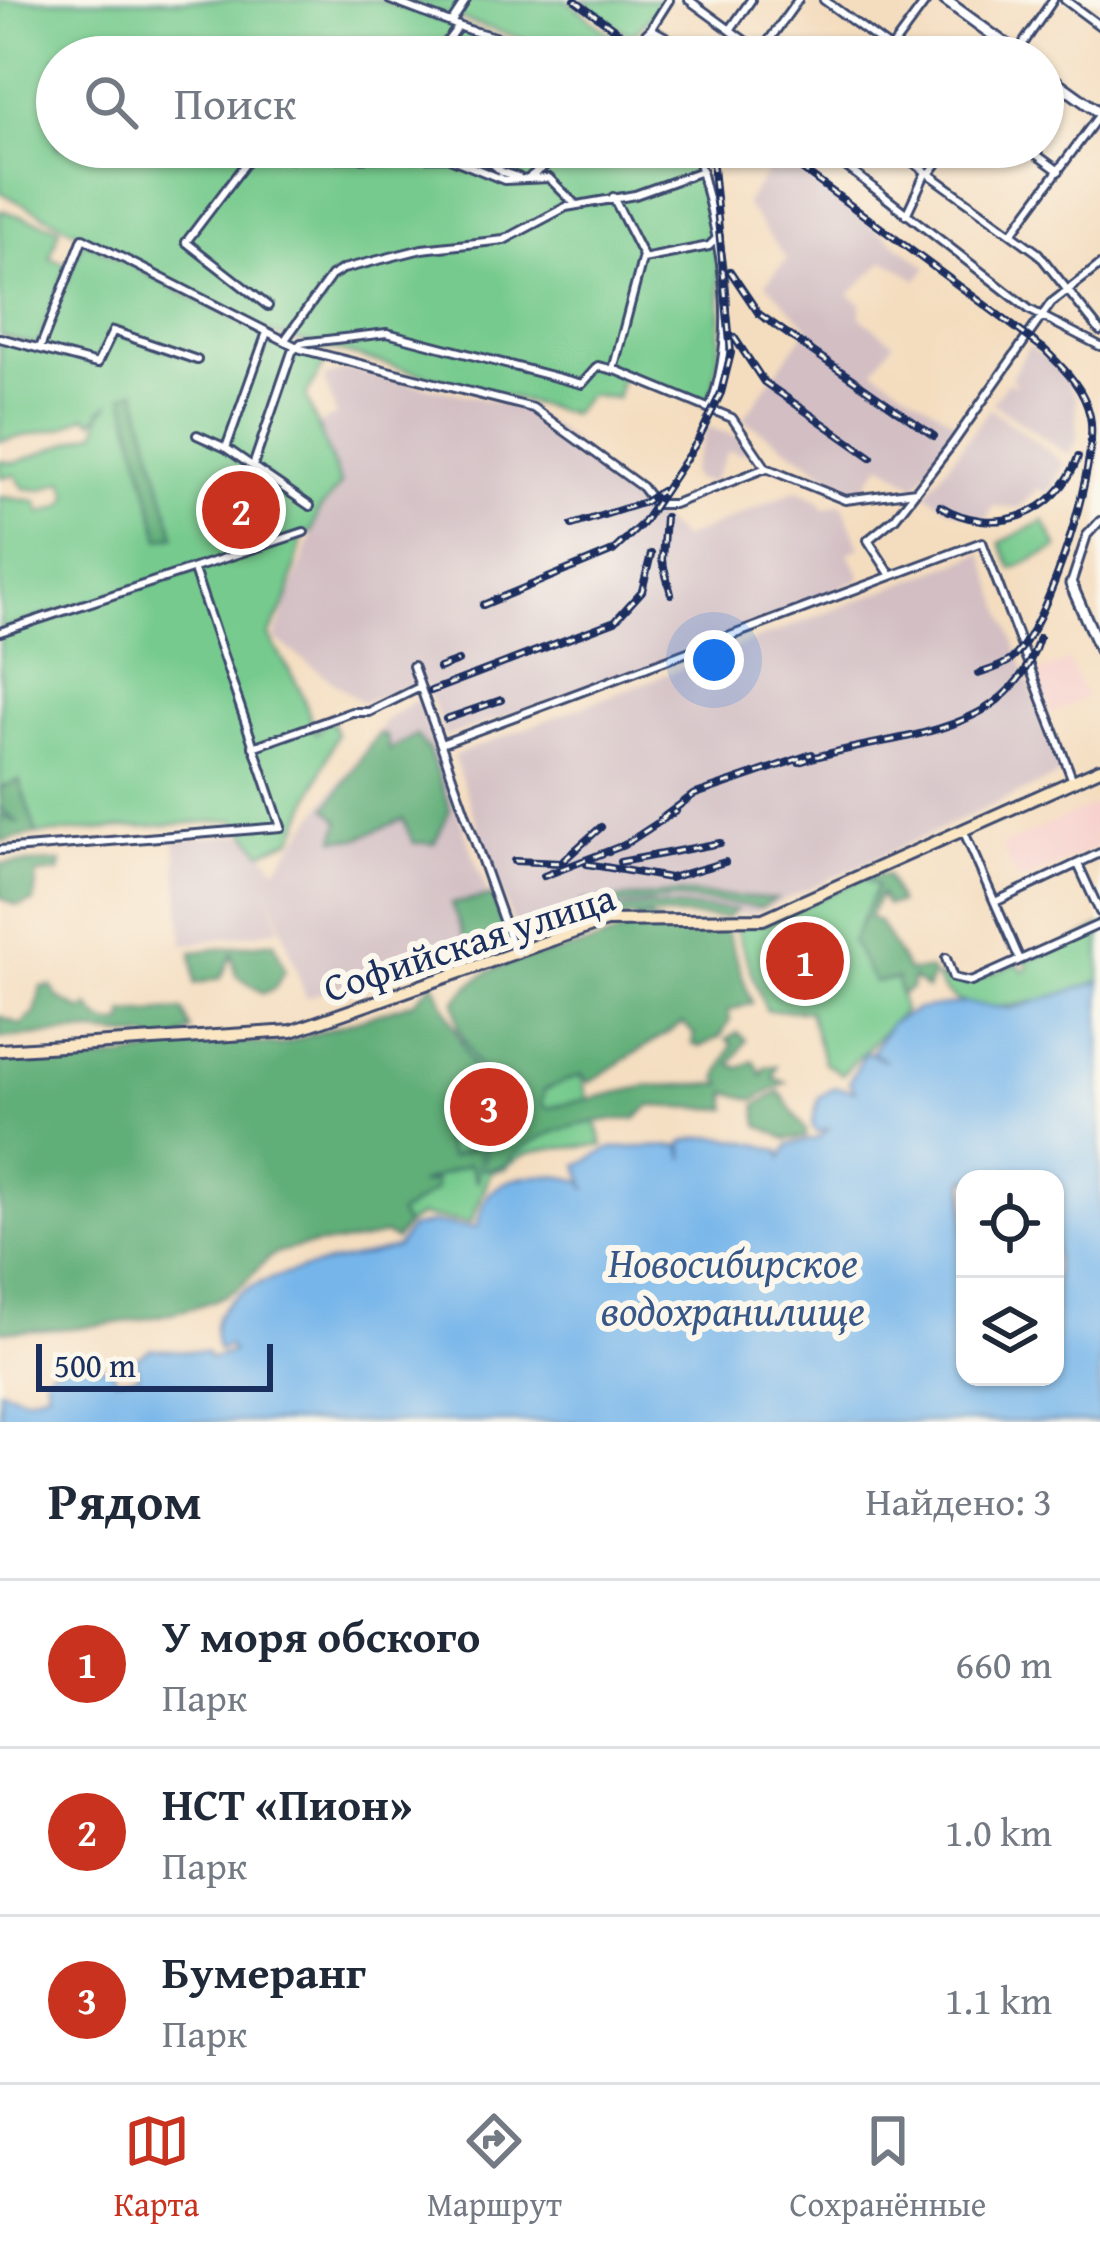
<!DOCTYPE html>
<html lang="ru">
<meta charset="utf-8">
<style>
body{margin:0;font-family:"Gentium Book Plus",serif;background:#f6f6f7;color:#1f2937}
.controls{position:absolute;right:36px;bottom:36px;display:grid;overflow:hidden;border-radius:24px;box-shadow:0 3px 9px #0004}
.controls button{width:108px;height:108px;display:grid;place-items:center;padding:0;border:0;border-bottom:3px solid #e0e1e3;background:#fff;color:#1f2937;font:60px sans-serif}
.scale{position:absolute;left:36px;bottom:30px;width:237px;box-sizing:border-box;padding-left:12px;border:6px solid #1b2f5e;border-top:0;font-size:33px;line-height:42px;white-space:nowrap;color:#1b2f5e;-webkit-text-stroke:9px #fbf7ec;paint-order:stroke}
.you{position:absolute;left:714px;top:660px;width:42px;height:42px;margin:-30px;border:9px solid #fff;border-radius:50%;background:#1a73e8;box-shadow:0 0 0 18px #1a73e833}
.badge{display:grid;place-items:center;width:78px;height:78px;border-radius:50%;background:#c8321e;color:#fff;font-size:39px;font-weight:700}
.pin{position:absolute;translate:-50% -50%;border:6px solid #fff;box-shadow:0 3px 12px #0006}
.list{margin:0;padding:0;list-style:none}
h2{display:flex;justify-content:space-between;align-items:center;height:156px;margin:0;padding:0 48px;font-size:51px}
h2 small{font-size:39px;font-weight:400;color:#747a83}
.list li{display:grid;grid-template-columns:78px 1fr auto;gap:36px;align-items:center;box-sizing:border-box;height:168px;padding:0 48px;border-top:3px solid #e0e1e3}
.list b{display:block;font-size:45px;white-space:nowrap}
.list p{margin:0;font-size:39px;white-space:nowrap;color:#747a83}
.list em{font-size:39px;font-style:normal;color:#747a83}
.icon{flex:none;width:66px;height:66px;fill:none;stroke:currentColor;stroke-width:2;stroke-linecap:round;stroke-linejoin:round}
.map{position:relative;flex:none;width:1100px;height:1422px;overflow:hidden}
.search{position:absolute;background:#fff;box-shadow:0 3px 9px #0004;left:36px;right:36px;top:36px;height:132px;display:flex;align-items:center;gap:30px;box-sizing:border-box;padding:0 42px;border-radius:66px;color:#747a83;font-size:45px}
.sheet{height:660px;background:#fff}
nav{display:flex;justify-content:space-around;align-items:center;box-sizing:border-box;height:168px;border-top:3px solid #e0e1e3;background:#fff;font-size:33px;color:#747a83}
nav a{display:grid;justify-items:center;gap:6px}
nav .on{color:#c8321e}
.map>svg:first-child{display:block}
.built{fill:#f7d0cc}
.industrial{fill:#d2bec3}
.green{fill:#76ca8d;stroke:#487c76;stroke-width:3}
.forest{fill:#60ae78;stroke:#3e6e6b;stroke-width:3}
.water{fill:#76b5ea;stroke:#4872a4;stroke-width:3;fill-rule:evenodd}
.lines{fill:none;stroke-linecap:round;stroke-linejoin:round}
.minor-casing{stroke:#3c496d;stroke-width:12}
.tertiary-casing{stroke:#3c496d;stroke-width:15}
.secondary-casing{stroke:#3c496d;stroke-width:16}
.minor{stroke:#fff;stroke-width:6}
.tertiary{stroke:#fff;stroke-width:9}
.secondary{stroke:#fbe6c4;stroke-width:10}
.rail-casing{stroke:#1b2f5e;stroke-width:8}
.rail{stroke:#fbf7ec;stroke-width:3;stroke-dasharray:9;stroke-linecap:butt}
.labels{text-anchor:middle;stroke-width:12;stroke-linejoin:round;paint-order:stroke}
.street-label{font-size:39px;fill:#1b2f5e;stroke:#fbf7ec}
.water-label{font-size:42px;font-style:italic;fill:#365788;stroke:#fbf7ec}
</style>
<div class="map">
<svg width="1100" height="1422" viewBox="0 0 1100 1422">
<rect width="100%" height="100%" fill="#fbf7ec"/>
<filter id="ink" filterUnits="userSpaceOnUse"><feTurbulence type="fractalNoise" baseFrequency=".00833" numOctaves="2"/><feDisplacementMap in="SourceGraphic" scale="24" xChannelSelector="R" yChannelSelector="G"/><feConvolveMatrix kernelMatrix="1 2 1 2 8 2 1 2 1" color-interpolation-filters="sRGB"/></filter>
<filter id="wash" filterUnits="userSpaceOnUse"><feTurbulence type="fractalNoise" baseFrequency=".004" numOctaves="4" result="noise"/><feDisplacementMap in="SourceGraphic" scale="48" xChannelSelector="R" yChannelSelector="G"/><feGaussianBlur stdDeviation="2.7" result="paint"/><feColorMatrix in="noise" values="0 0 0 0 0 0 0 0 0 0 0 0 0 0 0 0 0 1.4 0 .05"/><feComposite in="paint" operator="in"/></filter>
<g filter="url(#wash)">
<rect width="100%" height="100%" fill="#f4ddbf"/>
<path class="built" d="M1068,660l18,38 -35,16 -16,-39z
M1100,802l-5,35 5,10 -82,35 -17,-36z"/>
<path class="industrial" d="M773,164l26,6 128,97 -9,13 -33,-20 -36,35 12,8v15l33,24 -20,27 86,56 -44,61 -34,-23 -23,32 -116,-76 65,-92 -42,-44 21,-24 -42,-55z
M1029,346l26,19 21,32 2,42 -9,16 -77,-52 15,-21 9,3 -5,-8z
M349,370l175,38 35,22 123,109 115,-49 23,11 3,8 19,-6 18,44 -12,6 14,25 -138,65 -279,94 -20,-54 -63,20 -87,-64 44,-125 23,-27 -25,-62 19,-9 -12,-39z
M990,408l74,55 -12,26 -8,4 -6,-5 -19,20 -27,-2 -5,13 -34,-8 -27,-17z
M708,427l34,11 6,9 -4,7 -16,-3 -16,32 -18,-4 -3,-8z
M982,553l80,221 -309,140h-137l-96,29 -67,-187z
M417,699l83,230 -75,23 1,4 -120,42 -40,-117 14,48 -97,16 -8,-105 75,-6 26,34 110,-148z"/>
<path class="green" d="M0,0h379l177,57h-499v90h635c25,85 41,171 17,258l-87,-32 -5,25 -29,-3 -16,19 -299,-80 -273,-142z
M399,0h168l57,45 -7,12h-37z
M582,0h84l-35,37z
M0,210l60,18 -10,30 17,6 -29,81 -38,-10z
M83,240l187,99 58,19 -22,38 35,89 -23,27 -6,20 -312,98v-133l36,4 5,12 21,-7 7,-9 -5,-16 -23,9 -17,-2 -9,-13 -15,2v-16l15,2 82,-31 4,-22 10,-7 -18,18 -7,-5 -23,12 -63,13v-101l98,25 15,-33 90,30 -91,-34 -16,33 -54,-14z
M1044,521l14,27 -46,21 -12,-26z
M303,534l-15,64 -19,38 31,53 16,44 14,-17 7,18 -44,105 -31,13 -26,-32 -236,17v-204z
M863,878l14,8 -25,57 46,36 5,33 -61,62 -18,-12 -15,-51 -43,-1 -31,-84 32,-3z
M1100,926v54c-37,16 -142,53 -164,-3l30,6 52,-20 5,8 6,-3 -4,-8 39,-12z
M558,1005l45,140c-33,5 -75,-3 -98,24l-14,3 -20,51 -51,-7 -21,13 -14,-161z"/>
<path class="forest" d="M136,390l39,146 -15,3 -36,-143z
M378,734l8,2 4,14 26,-15 13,16 21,58 -15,34h-22l-10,-24 -46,20h-22l5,-18 -13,-13z
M19,780l18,54 -37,8v-27l19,8 -19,-15v-20z
M61,862l-2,10 -22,2 -3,28 -17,4 -17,-9v-33z
M864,874l23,1 12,28 -13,2 -6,-11 -11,23 10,5 29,49 21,-1 4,5 -6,14 -14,-11 -2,11 -11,6 -3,-16 -23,3 -22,-40 25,-56z
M677,893l98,6 -14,8 -87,-8 -85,10 -7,-6z
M493,896l16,49 -36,14 -22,-55z
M647,906l89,4 -9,8 -84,-3 27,14 55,-3 27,77 -24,8 2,9 -10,17 -20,10 -8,-3 2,-10 -11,-11 -95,60 -6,-9 -38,16 -2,13 5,5 101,-22 74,-2 -4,-7 14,-33 -5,-4 10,-7 9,7 -15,24 8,4 15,-7 8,14 3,-8 12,-1 -3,12 12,5 -32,17 -27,-8 1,17 -78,-3 -15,13c-44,0 -103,11 -132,47l-20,4 4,-32 6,6 14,-3 5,-16 -17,-5 1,-21 6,-7 -12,-15 -6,1 -25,-49 -4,-27c44,-64 135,-35 187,-86l-54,6 -2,-7z
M274,942l11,28 -11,19 -11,4 -27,-18 -4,-21 -11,24 -26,6 -3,-32z
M434,982l45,99 10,36 -5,5 -7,-7 -38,13 11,29 25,-10v-12l7,1 -5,47 -8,-19 -50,20 16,-3 1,9 -37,24 7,12 -11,14 -11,-6c-34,15 -72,4 -108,20 -15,6 -25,27 -41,36 -54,32 -172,41 -235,41v-273l88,4 67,-10 -5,-14 -66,-6 -84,6v-22l21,9 14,-12 6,-26 10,-1 8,12 24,13 6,-5c9,14 18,21 35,17v-10l59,-3 8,20 -11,8 100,7 134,-43z
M780,1092l26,39v6l-20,2 -27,-14 -3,-20z"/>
<path class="water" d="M1100,982v440h-1100v-33l25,8 23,-6 -3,-15c15,-20 48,-13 69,-6l1,9 23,-3 -2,-18 15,-9 55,3 4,7 22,-7 -4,-6 -10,4c-30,-78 139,-87 179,-103l13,-19 22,-5 44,5c5,-10 6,-27 14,-35 22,-22 64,-19 92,-12l5,9 -9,-25 34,-17 68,-2 5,13 -3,-16c28,-13 69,-1 98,8l2,7 7,-14 27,-5 14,-11 -14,4 -4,-7 7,-28 17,-10 19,4 -6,-9 17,-30 20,9 -14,-9 19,-29 27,-14 46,-6 48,6zM965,1179h90v198h-90z"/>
</g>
<g filter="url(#ink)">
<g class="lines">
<defs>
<path id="minor" d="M390,0l79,30 99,27
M689,0l78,57
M824,0l78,57
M1065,0l35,26
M451,23l15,-23
M652,27l17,-27
M730,30l21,-30
M628,48l9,9
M435,57l24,-31
M622,57l29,-28 51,28
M757,57l41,-57
M885,57l42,-57
M1014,57l39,-57
M258,147l-72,95 82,64
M265,147l12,11 170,-1 57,23 45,-2 26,26
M473,147l29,25 16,5
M695,147c22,86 47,174 15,261
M821,147l209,163 70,36
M892,147l146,106 62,78
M1026,147l33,24
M490,162l11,-15
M930,173l19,-26
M531,176l40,-29
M613,197l30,59 -30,114
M906,215l20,-43
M1012,233l88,-119
M643,259l66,-13 9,-9
M287,337l44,-61 12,-7 79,-20 82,-9 62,-33 69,-12 67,-24
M0,338l97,26 16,-33 84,29
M40,348l43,-110 218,111 232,59 109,79 13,17h19l92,-36
M197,435l29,13 84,58
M226,448l40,-113
M253,466l39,-114 9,-9 86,-10 195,51 16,-18 20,5 114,47 34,50 79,32 71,-9
M890,574l-22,-34 27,-22 58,-75 98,-140 49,-38
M1071,584l16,-49 13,-14
M0,632l304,-100
M413,666l101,285
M441,744l541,-202 91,239
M253,747l99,-35h17l51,-25
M964,832l56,128
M0,850l281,-23 -86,-254
M1078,864l22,48
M995,902l105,-49
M946,958l7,20 18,4 129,-58"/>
<path id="tertiary" d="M945,0l78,57
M1043,72l57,41
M1071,584l29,66"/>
<path id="secondary" d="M0,1050l292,-19 314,-110 157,-2 337,-150"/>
</defs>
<use href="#minor" class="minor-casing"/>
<use href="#tertiary" class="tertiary-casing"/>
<use href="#secondary" class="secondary-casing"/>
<use href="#minor" class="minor"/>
<use href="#tertiary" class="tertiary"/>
<use href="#secondary" class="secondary"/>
<defs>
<path id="rail" d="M575,0l77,57
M772,147l272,202c20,20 40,38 46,67 10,46 -42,211 -78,243 -10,8 -23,11 -34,15
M730,271l29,43 175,122
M734,337l30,45 107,75
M940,506c53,32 117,10 138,-49
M665,517l-3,43 9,34
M572,525l73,-23 16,-11
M483,605l130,-54 30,-28 54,-81 24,-49 10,-40 -20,-206
M439,668l19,-7
M431,691l184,-70 27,-30 9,-37
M446,719l55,-19
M799,762c86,-30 209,-18 240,-124
M661,819l32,-24 119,-41
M564,860l37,-33
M514,861l48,2
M620,862l100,-19
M587,864l83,14 55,-16
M544,876l80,-31 52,-34"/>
</defs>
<use href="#rail" class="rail-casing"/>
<use href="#rail" class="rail"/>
</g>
</g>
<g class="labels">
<g class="street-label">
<text transform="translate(469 942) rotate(-18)" y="14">Софийская улица</text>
</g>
<g class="water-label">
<text x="733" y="1277">Новосибирское<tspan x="733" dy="48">водохранилище</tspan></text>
</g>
</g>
</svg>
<div class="controls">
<button><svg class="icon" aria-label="locate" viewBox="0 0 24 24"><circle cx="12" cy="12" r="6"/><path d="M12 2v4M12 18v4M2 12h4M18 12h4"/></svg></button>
<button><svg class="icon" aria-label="layers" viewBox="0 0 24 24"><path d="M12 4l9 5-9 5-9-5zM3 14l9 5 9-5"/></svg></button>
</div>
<div class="scale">500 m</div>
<div class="you"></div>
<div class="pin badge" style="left:805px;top:961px">1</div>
<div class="pin badge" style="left:241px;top:510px">2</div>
<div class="pin badge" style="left:489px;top:1107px">3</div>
<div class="search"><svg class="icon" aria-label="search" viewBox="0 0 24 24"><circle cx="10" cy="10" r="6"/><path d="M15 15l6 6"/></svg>Поиск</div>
</div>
<section class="sheet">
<h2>Рядом<small>Найдено: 3</small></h2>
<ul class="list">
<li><span class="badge">1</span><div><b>У моря обского</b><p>Парк</p></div><em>660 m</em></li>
<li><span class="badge">2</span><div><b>НСТ «Пион»</b><p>Парк</p></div><em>1.0 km</em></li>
<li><span class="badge">3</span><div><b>Бумеранг</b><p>Парк</p></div><em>1.1 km</em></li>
</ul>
</section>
<nav>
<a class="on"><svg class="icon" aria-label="map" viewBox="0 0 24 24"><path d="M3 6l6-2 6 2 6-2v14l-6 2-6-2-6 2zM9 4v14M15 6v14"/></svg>Карта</a>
<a><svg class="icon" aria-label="directions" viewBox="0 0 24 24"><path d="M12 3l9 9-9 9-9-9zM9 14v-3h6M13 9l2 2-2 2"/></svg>Маршрут</a>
<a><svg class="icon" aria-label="saved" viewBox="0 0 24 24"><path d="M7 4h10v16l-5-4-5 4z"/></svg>Сохранённые</a>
</nav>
